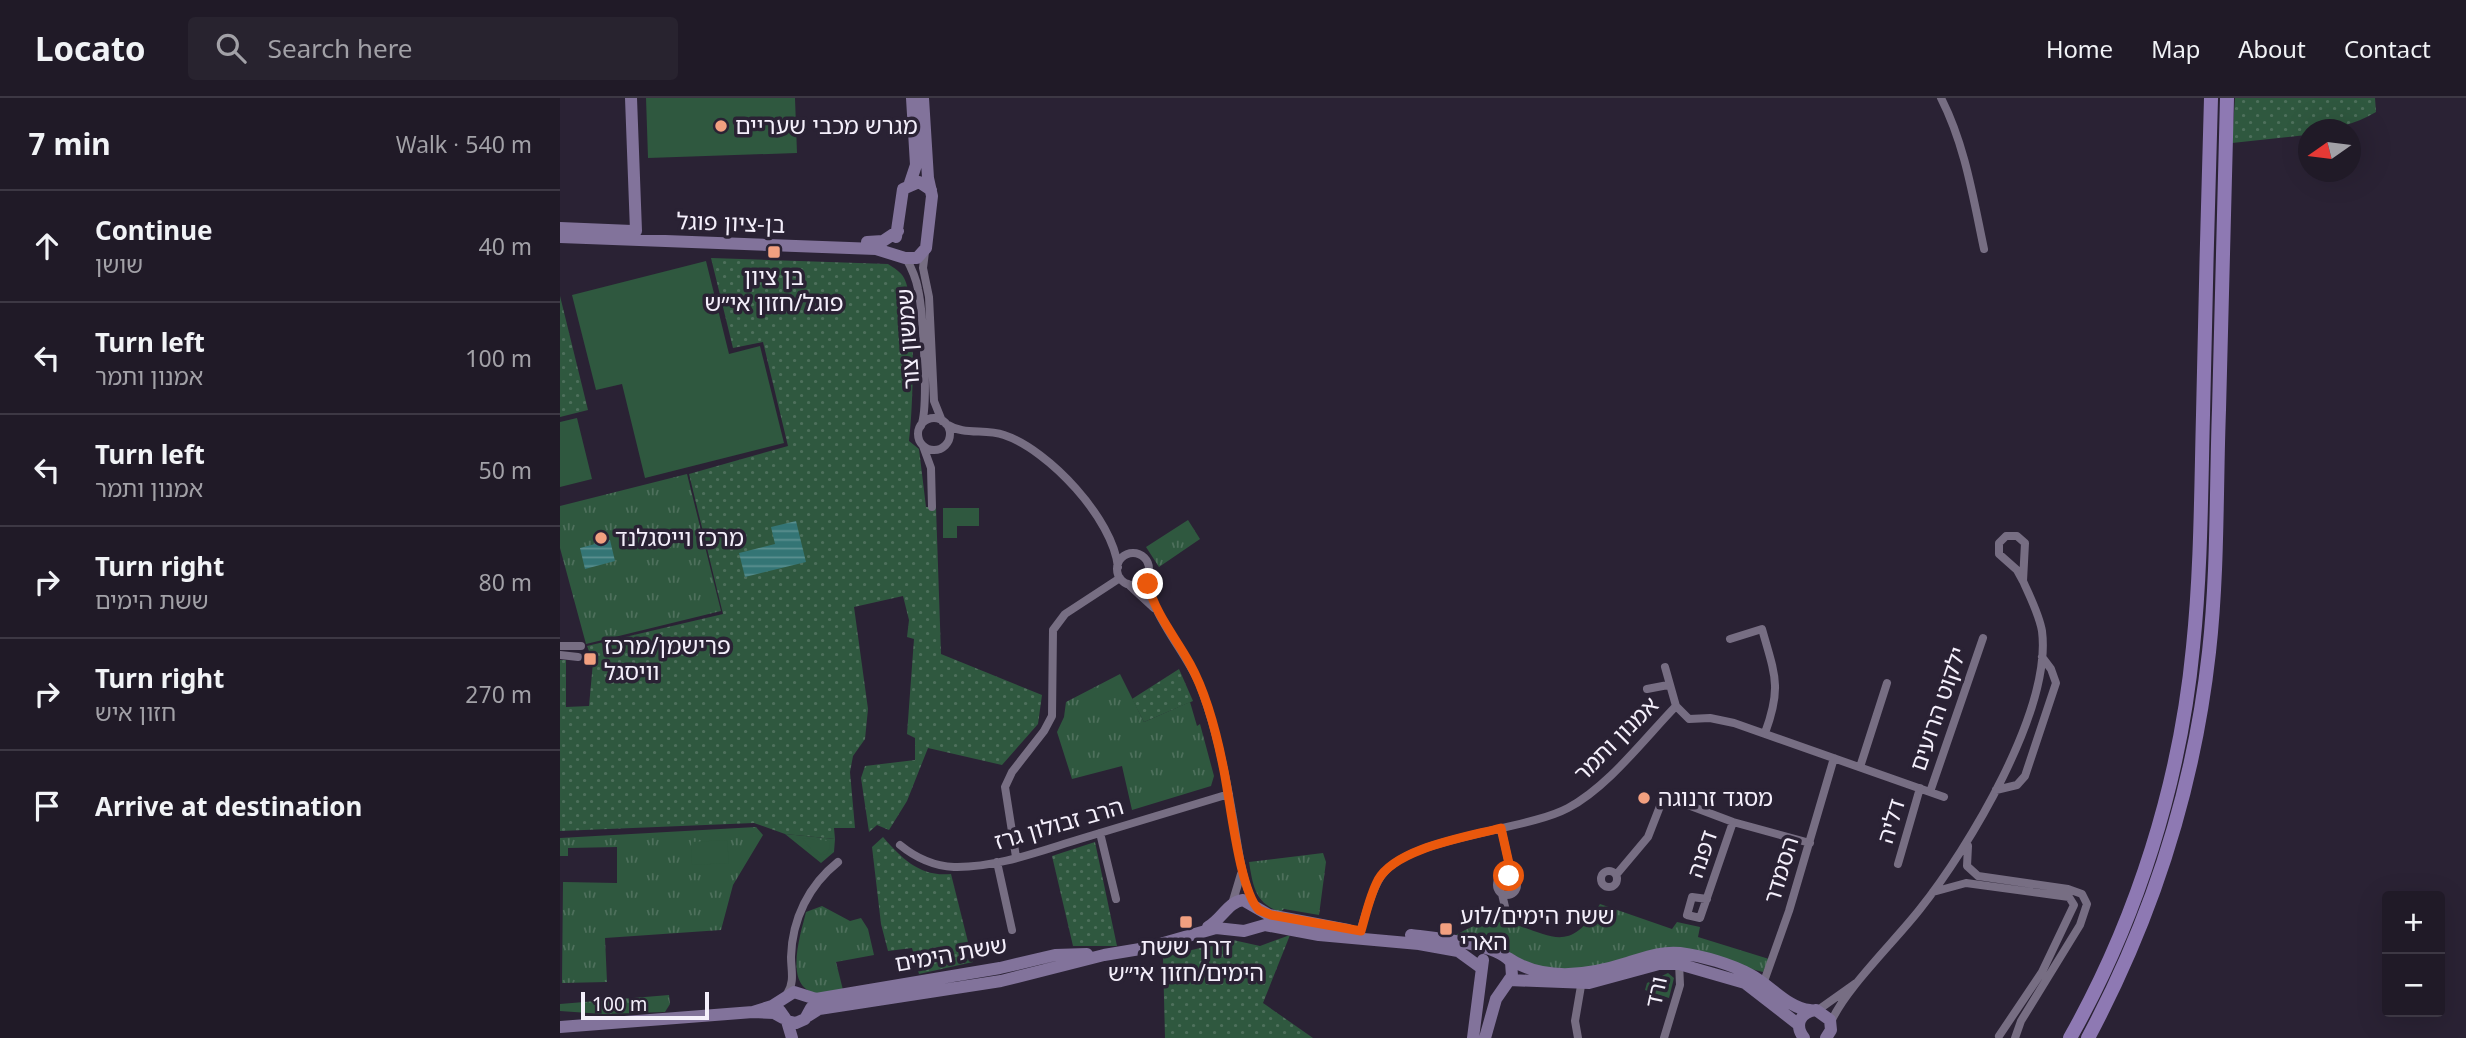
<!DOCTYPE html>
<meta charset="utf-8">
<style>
body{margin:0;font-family:Georgia,"Noto Sans Hebrew",serif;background:#28232f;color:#f1f3f6}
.controls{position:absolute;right:21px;bottom:21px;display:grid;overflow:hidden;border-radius:7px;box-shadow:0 7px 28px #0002}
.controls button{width:63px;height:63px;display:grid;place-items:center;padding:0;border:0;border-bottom:2px solid #3d3844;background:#201a27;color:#f1f3f6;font:35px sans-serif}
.compass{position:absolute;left:1738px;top:21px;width:63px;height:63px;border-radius:50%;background:#201a27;box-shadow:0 7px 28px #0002;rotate:256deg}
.scale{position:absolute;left:21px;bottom:18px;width:128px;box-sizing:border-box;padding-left:7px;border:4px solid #f4effb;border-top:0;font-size:19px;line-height:24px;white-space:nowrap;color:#f4effb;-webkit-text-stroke:5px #2a2234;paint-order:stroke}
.stop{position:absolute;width:21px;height:21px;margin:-16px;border:5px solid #ea580c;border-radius:50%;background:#fff}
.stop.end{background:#ea580c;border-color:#fff;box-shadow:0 2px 7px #0008}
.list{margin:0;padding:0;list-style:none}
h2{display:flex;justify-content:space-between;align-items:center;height:91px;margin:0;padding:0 28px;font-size:30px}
h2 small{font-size:23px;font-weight:400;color:#a2a1a7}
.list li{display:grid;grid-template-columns:46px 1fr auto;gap:21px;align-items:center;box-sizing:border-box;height:112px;padding:0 28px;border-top:2px solid #3d3844}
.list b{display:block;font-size:26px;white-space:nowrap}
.list p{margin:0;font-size:23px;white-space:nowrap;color:#a2a1a7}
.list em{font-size:23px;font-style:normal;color:#a2a1a7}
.icon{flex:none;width:38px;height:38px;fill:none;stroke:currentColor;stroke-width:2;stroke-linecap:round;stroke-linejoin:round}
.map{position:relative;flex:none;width:1906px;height:940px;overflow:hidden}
header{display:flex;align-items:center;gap:42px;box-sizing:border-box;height:98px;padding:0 35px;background:#201a27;border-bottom:2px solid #3d3844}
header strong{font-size:33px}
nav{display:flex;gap:38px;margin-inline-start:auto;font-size:24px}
.search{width:490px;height:63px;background:#28232f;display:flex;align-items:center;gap:18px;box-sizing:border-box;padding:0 24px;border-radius:7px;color:#a2a1a7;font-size:26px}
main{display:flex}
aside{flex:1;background:#201a27}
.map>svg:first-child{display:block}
.grass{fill:url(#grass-dots)}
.park{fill:url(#park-tufts)}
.pitch{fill:#2f583f}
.water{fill:url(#water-rules)}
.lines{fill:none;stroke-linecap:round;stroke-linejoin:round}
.street{stroke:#776e83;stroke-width:8}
.secondary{stroke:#82739b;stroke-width:12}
.primary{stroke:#8e79b3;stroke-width:14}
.route{stroke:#ea580c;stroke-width:9}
.poi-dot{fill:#f2a080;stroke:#2a2234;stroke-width:2.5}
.labels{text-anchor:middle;stroke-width:7;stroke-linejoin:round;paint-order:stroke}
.poi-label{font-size:23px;fill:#f4effb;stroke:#2a2234;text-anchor:start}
.street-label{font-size:23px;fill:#f4effb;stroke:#2a2234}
</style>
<header>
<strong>Locato</strong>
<div class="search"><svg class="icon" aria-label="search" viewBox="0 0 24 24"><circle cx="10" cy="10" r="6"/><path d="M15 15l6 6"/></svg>Search here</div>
<nav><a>Home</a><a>Map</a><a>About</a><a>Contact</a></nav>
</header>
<main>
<aside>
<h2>7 min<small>Walk · 540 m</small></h2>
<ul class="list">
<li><svg class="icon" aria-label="ahead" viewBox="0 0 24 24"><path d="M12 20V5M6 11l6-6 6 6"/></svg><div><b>Continue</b><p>שושן</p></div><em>40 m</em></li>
<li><svg class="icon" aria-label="left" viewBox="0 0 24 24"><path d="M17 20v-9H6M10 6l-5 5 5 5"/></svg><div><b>Turn left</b><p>אמנון ותמר</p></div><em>100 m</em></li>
<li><svg class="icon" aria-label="left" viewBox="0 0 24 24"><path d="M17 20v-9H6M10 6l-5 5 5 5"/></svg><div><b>Turn left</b><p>אמנון ותמר</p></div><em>50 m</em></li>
<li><svg class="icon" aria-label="right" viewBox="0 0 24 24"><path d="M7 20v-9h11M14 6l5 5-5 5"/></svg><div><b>Turn right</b><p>ששת הימים</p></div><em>80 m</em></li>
<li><svg class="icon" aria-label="right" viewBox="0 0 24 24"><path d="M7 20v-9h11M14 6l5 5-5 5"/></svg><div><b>Turn right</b><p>חזון איש</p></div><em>270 m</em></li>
<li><svg class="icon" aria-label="arrive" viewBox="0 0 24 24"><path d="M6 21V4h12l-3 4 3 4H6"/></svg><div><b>Arrive at destination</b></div></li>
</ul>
</aside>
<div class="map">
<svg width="1906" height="940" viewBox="0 0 1906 940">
<defs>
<pattern id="grass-dots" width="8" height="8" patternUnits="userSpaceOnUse" patternTransform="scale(1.75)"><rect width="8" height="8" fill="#2f583f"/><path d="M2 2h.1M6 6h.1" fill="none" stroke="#4e705c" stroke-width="1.8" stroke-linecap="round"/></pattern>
<pattern id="park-tufts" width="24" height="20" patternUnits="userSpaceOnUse" patternTransform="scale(1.75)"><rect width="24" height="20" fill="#2f583f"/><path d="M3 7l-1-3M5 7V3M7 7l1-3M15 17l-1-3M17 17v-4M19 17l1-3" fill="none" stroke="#4e705c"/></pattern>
<pattern id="water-rules" width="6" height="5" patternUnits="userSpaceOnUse" patternTransform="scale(1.75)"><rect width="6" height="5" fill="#347575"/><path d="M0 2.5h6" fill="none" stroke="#5c9090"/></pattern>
</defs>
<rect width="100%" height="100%" fill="#2a2234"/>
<path class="grass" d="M1675,0h140l1,14c-22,13 -43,17 -68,18l-2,5 -74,8z
M151,160l177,6c6,4 13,8 16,14 13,23 9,134 5,163l10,8 7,58h10l5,147 101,41 -4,29 -36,41 -74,-17 -21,53 -18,29 -12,-5 -8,7 -8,-54 4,-12 50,-6v-22l-8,-4 7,-95 -7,-2 2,-17 -6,-24 -49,11 14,102 -3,30 -12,17 -3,16 5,56h-21l1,11 -50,-5 -31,-11 -194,8v-171h6v47l23,-1 4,-44 -6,-16 136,-32 -34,-140 99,-28 -25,-104 -30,6z
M0,198l28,114 -28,7z
M619,571l14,32 -49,21 -12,-23z
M323,739c20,23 38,40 68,37l22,88 -54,12 -7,-26 -24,3 -7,-27 -9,-77z
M535,744l22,104h-44l-21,-90z
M730,837l-27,68 50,35h-148l-2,-81 70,-17 27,6z"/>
<path class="park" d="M127,376l34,137 -135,33 -26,-96v-42z
M628,422l12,19 -41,28 -13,-20z
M560,576l24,48 46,-20 7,24 3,-2 14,52 -3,10 -79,24 -10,-44 -50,13 -15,-47 7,-15 2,-15z
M196,729l7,8 -30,50 -12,45 -116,8 2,44 -45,1 1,-101 54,1v-36l-49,1v8h-8v-18z
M225,736l50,5 -1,13 -13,11z
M763,755l3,9 -7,53 -35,-6 -4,3c-25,-9 -27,-26 -31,-50z
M1040,806l72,25 5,-7 23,5 -2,10 71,22 -6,13 -84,-21 -81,18h-52l-90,-34c11,-7 28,-14 41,-13 48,3 67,42 103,-18z
M262,808l28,15 11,-3 7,11 6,26 -38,7 7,28c-9,1 -20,5 -28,3 -32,-7 -14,-60 -9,-81z
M1108,875l6,5 -5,20 -24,-8 2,-7z
M109,897l1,9 -5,8 -62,2 -43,-3v-7z"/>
<path class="pitch" d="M86,0h149l2,55 -149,5z
M146,163l23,93 31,-8 24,97 -139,35 -23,-94 -26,6 -24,-95z
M17,320l15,61 -32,8v-65z
M383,410h36v18h-22v12h-14z
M242,740l27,3 1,7 -4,7 -11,-1z
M167,742l2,23 -37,2 -1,-23z"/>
<path class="water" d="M236,423l10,41 -61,15 -6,-24 36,-9 -4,-17z
M50,442l5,21 -30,8 -5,-21z"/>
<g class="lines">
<path class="street" d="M1381,0c24,47 32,99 43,151
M365,154l-2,16 6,29 5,104 8,20
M346,160c6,11 10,20 12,31 5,23 11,119 3,137
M358 336a16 16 0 1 1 32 0a16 16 0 1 1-32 0Z
M386,326c19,12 38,4 58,11 45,15 109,84 114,132
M363,348l8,22 1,39
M1446,438h11l8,7 -2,38 -6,-11 -18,-16v-11z
M557 471a16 16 0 1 1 32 0a16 16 0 1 1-32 0Z
M588,475c-3,37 40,80 53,115 15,40 24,82 31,124 6,31 8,64 22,93
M568,486l26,24
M1170,541l32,-10c13,46 20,58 3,104
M0,548h21
M0,557l18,2
M1105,569l11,39 13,13 21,-1 24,5 210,74
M1087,591l21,-4
M1300,669l27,-84
M1436,692l21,-5 8,-9 31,-93 -5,-14 -9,-12
M1370,694l53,-154
M941,730l11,49
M540,735l16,66
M340,747c16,13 33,21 54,22 42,1 86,-16 126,-28 49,-15 99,-30 149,-45
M1408,748l-1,20 11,10 90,13 14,5 5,10 -7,21 -59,96 -6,17
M456,759l-11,-70 7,-15 32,-41 8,-15 1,-86 12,-16 55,-36
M437,764l15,68
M1338,766l22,-76
M1041 781a8 8 0 1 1 16 0a8 8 0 1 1-16 0Z
M1056,777l32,-38 16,-41 69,26 77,21
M937 787a10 10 0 1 1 20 0a10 10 0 1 1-20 0Z
M1373,794l33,-9 103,14 5,8 -32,67 -43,64
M942,796l4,17
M1147,801l-15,-2 -5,18 13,3 33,-96
M672,806l9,-30
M798,840c7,-19 11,-42 22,-60 25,-42 143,-46 188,-70 40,-21 76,-69 108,-102
M1202,889l27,-76 45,-153
M227,896c8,-12 4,-24 4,-37 1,-38 18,-72 47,-95
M1258,912l38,-27
M1271,924c14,-33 65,-82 89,-113 48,-60 132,-199 122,-278 -3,-17 -12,-34 -19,-50
M1018,940l-3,-17 7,-41
M1104,940l16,-53 -1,-22"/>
<path class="secondary" d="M71,0l5,133
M350,85l6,-18 -4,-67
M0,130l72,3
M0,139l316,12 29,9h12l9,-10 6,-52 -4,-18 -5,-80
M336,139l7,-48 16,-7 12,8
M307,144l16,-1 15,-10
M648,829c14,-8 20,-25 35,-27l26,15 79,15
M851,837c24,3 85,8 100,27l1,14 -16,23 -11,39
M948,860c35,24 82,17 119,5 17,-5 34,-12 53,-10 23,3 51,11 71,22 19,10 38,34 59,35
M949,882l80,3 70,-19h20l66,19 54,42
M220,913l7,10 9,2 9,-4 6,-11
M193,914l19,-6 22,-14 22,7 184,-31 55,-13 32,-1
M248,918l11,-7 182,-28 103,-26 42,-7 70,-20 28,3 21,-6 54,10 100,9 39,7 22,16
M227,923l5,17
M0,929l193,-15 21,1 9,5
M913,940l10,-78
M1244,940c-10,-13 -4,-26 12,-28l14,10 1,10 -5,8"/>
<path class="primary" d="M1510,940c67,-119 110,-255 123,-391 8,-77 8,-155 10,-232 2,-106 5,-211 8,-317
M1528,940c64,-120 106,-251 121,-386 9,-80 7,-162 10,-242 2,-104 5,-208 8,-312"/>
</g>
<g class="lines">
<path class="route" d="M588,486c7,30 28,54 42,80 17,31 26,67 33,102 7,31 16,125 36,144l12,5 90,16c5,-17 9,-36 17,-51 18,-32 89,-43 123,-52l11,49 -3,-1"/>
</g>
<g class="poi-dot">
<circle cx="161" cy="28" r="7"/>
<rect x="207" y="147" width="14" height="14" rx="3.5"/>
<circle cx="41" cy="440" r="7"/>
<rect x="23" y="554" width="14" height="14" rx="3.5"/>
<circle cx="1084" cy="700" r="7"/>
<rect x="619" y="817" width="14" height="14" rx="3.5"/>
<rect x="879" y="824" width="14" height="14" rx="3.5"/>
</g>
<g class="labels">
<g class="poi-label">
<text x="175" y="36">מגרש מכבי שעריים</text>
<text x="214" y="187" text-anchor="middle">בן ציון<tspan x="214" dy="26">פוגל/חזון אי״ש</tspan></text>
<text x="55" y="448">מרכז וייסגלנד</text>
<text x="44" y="556">פרישמן/מרכז<tspan x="44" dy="26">וויסגל</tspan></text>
<text x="1098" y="708">מסגד זרנוגה</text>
<text x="900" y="826">ששת הימים/לוע<tspan x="900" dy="26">הארי</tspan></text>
<text x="626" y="857" text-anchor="middle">דרך ששת<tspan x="626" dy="26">הימים/חזון אי״ש</tspan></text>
</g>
<g class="street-label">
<text transform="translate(171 125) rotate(2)" y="8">בן-ציון פוגל</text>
<text transform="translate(348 241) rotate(-94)" y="8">שמשון צור</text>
<text transform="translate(1378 611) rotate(-71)" y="8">ילקוט הרועים</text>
<text transform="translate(1056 641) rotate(-45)" y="8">אמנון ותמר</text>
<text transform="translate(1331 723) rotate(-73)" y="8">דליה</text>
<text transform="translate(499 726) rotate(-16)" y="8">הרב זבולון גרז</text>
<text transform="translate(1142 756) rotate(-71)" y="8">דפנה</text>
<text transform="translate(1221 772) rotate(-73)" y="8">הסמדר</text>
<text transform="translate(391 856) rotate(-10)" y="8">ששת הימים</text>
<text transform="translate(1096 894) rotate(-78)" y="8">ורד</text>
</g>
</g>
</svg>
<div class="controls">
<button>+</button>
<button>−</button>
</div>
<svg class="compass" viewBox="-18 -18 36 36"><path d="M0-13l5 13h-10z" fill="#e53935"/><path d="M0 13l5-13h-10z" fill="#a2a1a7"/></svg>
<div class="scale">100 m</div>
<div class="stop" style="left:949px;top:778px"></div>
<div class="stop end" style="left:588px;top:486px"></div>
</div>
</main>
